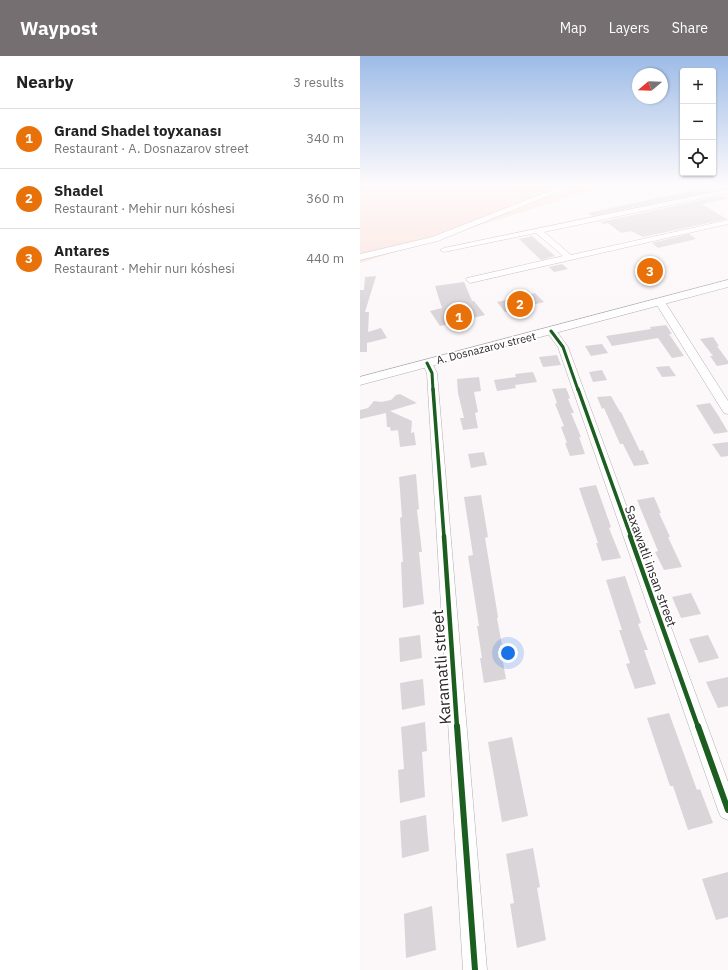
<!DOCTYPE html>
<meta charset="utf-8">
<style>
body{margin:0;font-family:"IBM Plex Sans",sans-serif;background:#f6f6f6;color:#222}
.controls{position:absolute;right:12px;top:12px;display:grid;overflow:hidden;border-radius:4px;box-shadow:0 1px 3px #0004}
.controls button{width:36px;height:36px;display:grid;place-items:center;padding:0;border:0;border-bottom:1px solid #e0e0e0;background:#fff;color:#222;font:20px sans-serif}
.compass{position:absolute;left:272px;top:12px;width:36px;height:36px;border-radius:50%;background:#fff;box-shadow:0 1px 3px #0004;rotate:251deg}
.you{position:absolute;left:148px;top:597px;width:14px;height:14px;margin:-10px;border:3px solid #fff;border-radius:50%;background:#1a73e8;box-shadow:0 0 0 6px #1a73e833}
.badge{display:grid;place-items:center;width:26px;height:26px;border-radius:50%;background:#756f72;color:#fff;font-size:13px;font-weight:700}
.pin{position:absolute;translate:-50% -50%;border:2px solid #fff;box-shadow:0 1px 4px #0006}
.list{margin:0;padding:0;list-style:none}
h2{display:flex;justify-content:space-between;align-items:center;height:52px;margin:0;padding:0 16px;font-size:17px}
h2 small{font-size:13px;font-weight:400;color:#767676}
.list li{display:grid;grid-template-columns:26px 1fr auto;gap:12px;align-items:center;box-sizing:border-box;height:60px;padding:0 16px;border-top:1px solid #e0e0e0}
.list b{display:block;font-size:15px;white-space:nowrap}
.list p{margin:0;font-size:13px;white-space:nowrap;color:#767676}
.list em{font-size:13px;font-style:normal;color:#767676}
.icon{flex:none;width:22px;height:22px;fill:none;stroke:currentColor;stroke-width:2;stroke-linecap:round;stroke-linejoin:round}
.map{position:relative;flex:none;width:368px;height:914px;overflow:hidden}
header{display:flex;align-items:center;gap:24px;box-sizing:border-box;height:56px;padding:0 20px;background:#756f72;color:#fff}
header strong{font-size:19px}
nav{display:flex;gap:22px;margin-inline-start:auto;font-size:14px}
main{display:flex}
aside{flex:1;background:#fff}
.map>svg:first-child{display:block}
.green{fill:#f9dfd6}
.building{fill:#d9d5d9}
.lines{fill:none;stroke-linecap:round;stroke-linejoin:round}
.minor-casing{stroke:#b2adaf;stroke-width:1}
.major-casing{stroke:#b2adaf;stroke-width:1}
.minor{fill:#fffefe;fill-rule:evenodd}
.major{fill:#fffefe;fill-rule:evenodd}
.cycleway-far3-casing{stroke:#fff;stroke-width:5}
.cycleway-far2-casing{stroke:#fff;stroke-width:6}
.cycleway-far1-casing{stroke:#fff;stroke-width:7}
.cycleway-casing{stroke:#fff;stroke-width:8}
.cycleway-far3{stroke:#1b5e20;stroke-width:3}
.cycleway-far2{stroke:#1b5e20;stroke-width:3.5}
.cycleway-far1{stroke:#1b5e20;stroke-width:4.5}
.cycleway{stroke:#1b5e20;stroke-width:6}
.labels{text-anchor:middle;stroke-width:3.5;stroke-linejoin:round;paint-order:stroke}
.far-street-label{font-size:11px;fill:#2d2629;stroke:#fff}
.street-label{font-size:13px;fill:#2d2629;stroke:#fff}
.near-street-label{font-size:16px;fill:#2d2629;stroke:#fff}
</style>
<header>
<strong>Waypost</strong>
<nav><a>Map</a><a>Layers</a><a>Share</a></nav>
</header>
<main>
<aside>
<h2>Nearby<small>3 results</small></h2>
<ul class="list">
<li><span class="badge" style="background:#e8710a">1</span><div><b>Grand Shadel toyxanası</b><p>Restaurant · A. Dosnazarov street</p></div><em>340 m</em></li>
<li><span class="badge" style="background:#e8710a">2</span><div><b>Shadel</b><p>Restaurant · Mehir nurı kóshesi</p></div><em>360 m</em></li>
<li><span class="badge" style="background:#e8710a">3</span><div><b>Antares</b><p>Restaurant · Mehir nurı kóshesi</p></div><em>440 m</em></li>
</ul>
</aside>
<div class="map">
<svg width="368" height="914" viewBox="0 0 368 914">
<rect width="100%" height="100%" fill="#fcf7f9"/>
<path class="green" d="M0,129h248l-248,78z"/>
<path class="building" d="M346,132l6,3 -120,25 -5,-3z
M362,140l5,3 -25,5 25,15 -84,18 -12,-6 -10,2 -13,-10 -5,1 -3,-2z
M329,178l7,5 -38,9 -6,-5z
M172,180l23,20 -14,4 -22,-21z
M202,208l6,5 -14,3 -5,-5z
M16,220l-11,36h4l-1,20 13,-4 6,10 -20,5v9h-7v-62h4l1,-13z
M104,226l8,19h2l11,14 -45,11 -10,-15 12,-3 -7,-22z
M175,237l9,9 -39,10 -8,-10z
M306,269l6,9h-3l15,22 -12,2 -14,-20 -46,8 -6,-10 45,-7 -1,-2z
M353,281l6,9h-2l11,15v3l-11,2 -7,-10h3l-13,-17z
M242,288l6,9 -17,3 -6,-10z
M197,299l4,10 -18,2 -4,-10z
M309,310l7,10 -14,1 -6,-10z
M242,314l5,10 -14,2 -4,-10z
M173,316l4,10 -22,3 1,3 -19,3 -3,-11 22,-3 -1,-3z
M119,321l2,14 -7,1 4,20 -3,1 3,15 -15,2 -3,-12h4l-6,-25 -1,-14z
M206,332l4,10 -2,1 6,14h-3l10,24h-2l6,17 -15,2 -5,-13h2l-6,-16 3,-1 -9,-22 2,-1 -5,-14z
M40,338l17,9 -27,8 22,10 -1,12 3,-1 2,13 -16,2 -2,-17 -7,1 -1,-4h-3l-1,-14 -26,6v-9l8,-2 6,-7 7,1 10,-2 5,-5z
M251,340l9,16h1l19,39 3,-1 6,14 -15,2 -11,-22h-3l-16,-36 -2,1 -5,-12z
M350,347l8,12 10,17 -14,2 -18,-29z
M368,386v14l-7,1 -9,-13z
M124,396l3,13 -16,3 -3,-14z
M56,418l3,35 -2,1 5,42h-3l5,52 -21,4 -2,-46h2l-3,-44 2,-1 -3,-40z
M236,429l15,42 -2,1 12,30 -19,3 -6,-18h2l-19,-55z
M121,439l7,42 -3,1 13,79 -1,1 5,27h-2l6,34 -22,4 -4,-25h2l-5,-32h2l-11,-70 5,-1 -9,-58z
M294,441l7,16h-2l11,24h-2l14,30 -18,3 -9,-18 3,-1 -21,-51z
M265,520l16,47 -3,1 10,26h-4l12,34 -21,5 -9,-25 4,-1 -11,-33h3l-16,-50z
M331,537l10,21 -20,4 -9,-21z
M60,579l2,23 -22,4 -1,-24z
M348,579l11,23 -20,5 -10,-24z
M368,621v29l-10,2 -12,-26z
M63,623l2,26 -23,5 -2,-27z
M309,657l28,77 3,-1 13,34 -25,7 -15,-44h-3l-23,-68z
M65,666l2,29 -5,1 3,45 -25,6 -2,-33 6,-1 -3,-42z
M152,681l16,79 -26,6 -14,-80z
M66,759l3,36 -27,7 -2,-37z
M173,792l7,39 -3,1 9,52 -29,8 -7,-44 4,-1 -8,-49z
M368,816v45l-12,3 -14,-41z
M72,850l4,44 -30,8 -2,-44z"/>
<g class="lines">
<defs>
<path id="minor" d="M205,129h9l-136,56 -78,19v-6l72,-17z
M368,133v4l-184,39 27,23 157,-35v4l-258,59 -4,-3 1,-2 96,-22 -27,-23 -92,19 -4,-2 4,-2z
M300,243l5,3 63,99v13l-4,-1 -2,-3 -67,-108z
M191,272l4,1 13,18 160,435v38l-7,-3 -3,-7 -160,-463 -12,-16z
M67,304l4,1 6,12 50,597h-24l-36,-597 -5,-10z"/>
<path id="major" d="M368,224v7l-368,98v-8z"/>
</defs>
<use href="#minor" class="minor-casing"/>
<use href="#major" class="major-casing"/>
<use href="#minor" class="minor"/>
<use href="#major" class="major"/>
<defs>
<path id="cycleway-far3" d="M191,275l12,16 15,43
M67,307l5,10 1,17"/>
<path id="cycleway-far2" d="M73,333l11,148
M218,333l53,148"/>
<path id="cycleway-far1" d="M84,480l13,191
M270,480l68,191"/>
<path id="cycleway" d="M97,670l18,244
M338,670l30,84"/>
</defs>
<use href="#cycleway-far3" class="cycleway-far3-casing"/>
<use href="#cycleway-far2" class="cycleway-far2-casing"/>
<use href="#cycleway-far1" class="cycleway-far1-casing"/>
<use href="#cycleway" class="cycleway-casing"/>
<use href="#cycleway-far3" class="cycleway-far3"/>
<use href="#cycleway-far2" class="cycleway-far2"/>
<use href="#cycleway-far1" class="cycleway-far1"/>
<use href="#cycleway" class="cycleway"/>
</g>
<linearGradient id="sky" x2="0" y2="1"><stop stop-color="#9dbbe7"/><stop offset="0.5" stop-color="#fefbfc"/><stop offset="1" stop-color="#fefbfc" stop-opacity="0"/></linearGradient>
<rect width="368" height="257" fill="url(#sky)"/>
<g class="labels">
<g class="far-street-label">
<text transform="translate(126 292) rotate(-14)" y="4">A. Dosnazarov street</text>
</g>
<g class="street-label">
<text transform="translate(291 510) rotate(70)" y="5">Saxawatli insan street</text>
</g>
<g class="near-street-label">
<text transform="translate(81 611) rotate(-94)" y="6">Karamatli street</text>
</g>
</g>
</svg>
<div class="controls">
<button>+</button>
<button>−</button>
<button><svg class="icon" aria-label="locate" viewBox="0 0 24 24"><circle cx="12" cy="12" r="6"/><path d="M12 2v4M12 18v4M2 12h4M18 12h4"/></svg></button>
</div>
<svg class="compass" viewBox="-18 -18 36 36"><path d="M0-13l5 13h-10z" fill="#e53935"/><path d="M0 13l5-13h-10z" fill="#767676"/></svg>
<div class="you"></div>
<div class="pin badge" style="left:99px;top:261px;background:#e8710a">1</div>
<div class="pin badge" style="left:160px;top:248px;background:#e8710a">2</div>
<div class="pin badge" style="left:290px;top:215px;background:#e8710a">3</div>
</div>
</main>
